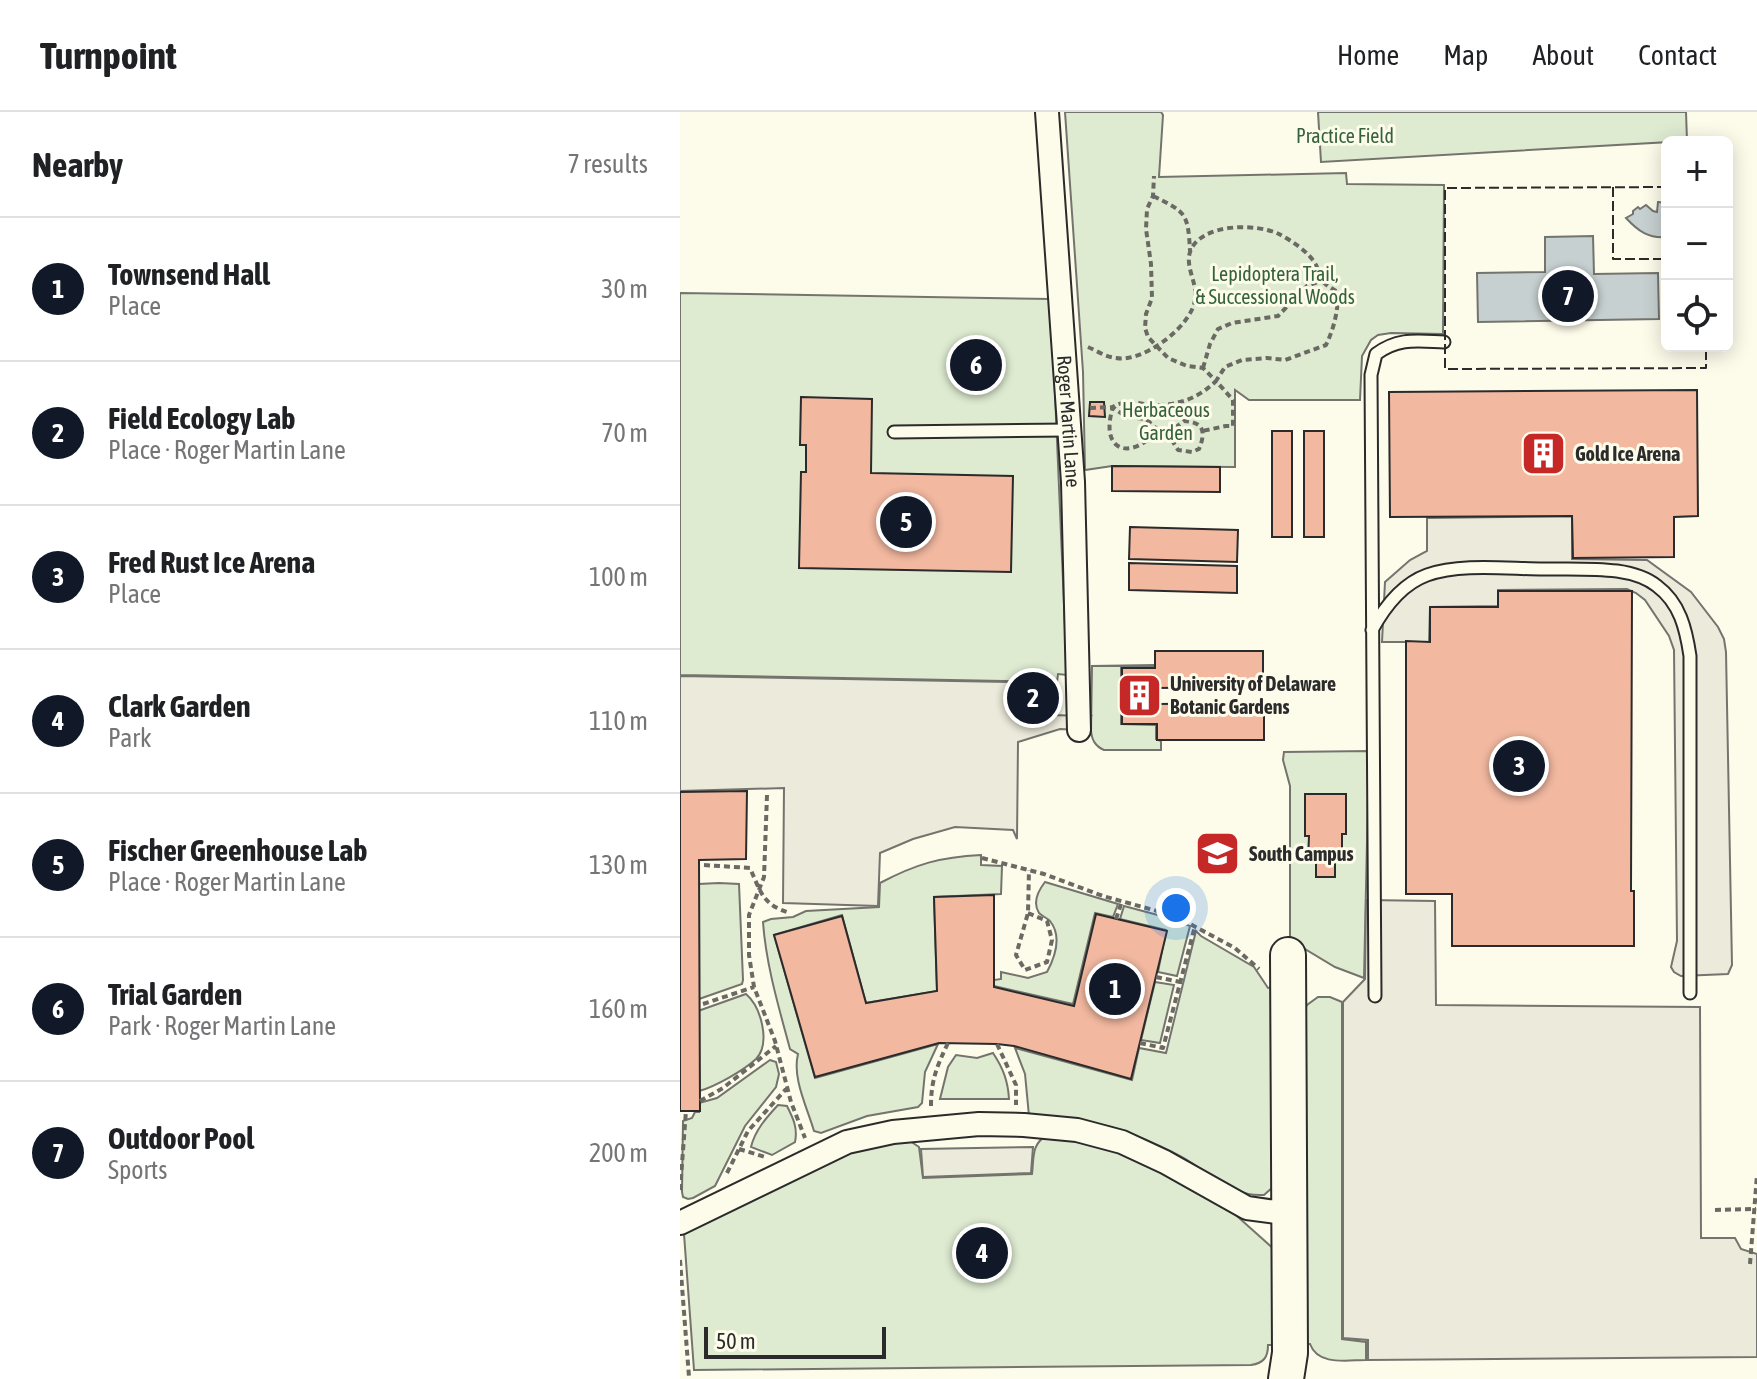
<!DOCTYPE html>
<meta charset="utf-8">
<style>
body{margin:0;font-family:"Asap Condensed",sans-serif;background:#f6f6f6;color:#202124}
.controls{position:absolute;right:24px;top:24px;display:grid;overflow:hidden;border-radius:12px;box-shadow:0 4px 20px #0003}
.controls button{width:72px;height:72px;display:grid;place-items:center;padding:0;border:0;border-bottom:2px solid #e0e0e0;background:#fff;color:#202124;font:40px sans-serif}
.scale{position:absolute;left:24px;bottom:20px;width:182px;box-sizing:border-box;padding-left:8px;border:4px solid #2b2b2b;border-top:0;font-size:22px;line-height:28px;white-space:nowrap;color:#2b2b2b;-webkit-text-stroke:6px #fdfbea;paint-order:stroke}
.you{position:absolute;left:496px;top:796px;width:28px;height:28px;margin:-20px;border:6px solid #fff;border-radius:50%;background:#1a73e8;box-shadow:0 0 0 12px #1a73e833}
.badge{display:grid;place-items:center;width:52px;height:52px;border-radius:50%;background:#111827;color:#fff;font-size:26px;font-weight:700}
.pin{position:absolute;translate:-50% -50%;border:4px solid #fff;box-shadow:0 2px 8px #0006}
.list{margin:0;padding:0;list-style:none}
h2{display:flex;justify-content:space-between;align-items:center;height:104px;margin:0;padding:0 32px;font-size:34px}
h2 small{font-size:26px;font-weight:400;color:#757577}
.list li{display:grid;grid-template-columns:52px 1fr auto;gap:24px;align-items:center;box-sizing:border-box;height:144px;padding:0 32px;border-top:2px solid #e0e0e0}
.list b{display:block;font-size:30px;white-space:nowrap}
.list p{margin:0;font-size:26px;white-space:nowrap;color:#757577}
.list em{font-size:26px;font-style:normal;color:#757577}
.icon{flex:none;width:44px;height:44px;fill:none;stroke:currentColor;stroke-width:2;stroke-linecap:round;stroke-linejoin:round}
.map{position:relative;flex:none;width:1077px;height:1267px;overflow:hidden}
header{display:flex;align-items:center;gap:48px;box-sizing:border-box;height:112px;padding:0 40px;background:#fff;border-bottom:2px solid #e0e0e0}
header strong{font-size:38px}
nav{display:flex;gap:44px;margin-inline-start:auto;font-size:28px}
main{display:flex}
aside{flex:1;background:#fff}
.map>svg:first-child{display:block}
.green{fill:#deebd1;stroke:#74746e;stroke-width:2}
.parking{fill:#eceadb;stroke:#74746e;stroke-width:2}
.water{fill:#c7d0d0;stroke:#74746e;stroke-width:2}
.building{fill:#f2b8a0;stroke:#2b2b2b;stroke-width:2}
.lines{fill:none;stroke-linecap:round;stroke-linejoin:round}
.lane-casing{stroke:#2b2b2b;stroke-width:15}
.street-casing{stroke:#2b2b2b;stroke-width:26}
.primary-casing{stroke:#2b2b2b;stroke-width:38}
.path{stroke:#6a6964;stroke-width:4;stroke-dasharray:6 4;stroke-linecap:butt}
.lane{stroke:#fdfbea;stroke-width:11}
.street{stroke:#fdfbea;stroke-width:22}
.primary{stroke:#fdfbea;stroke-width:34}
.fence{stroke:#2b2b2b;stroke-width:2;stroke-dasharray:10 4;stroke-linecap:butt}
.labels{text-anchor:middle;stroke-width:6;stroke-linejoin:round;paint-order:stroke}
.park-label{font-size:20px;fill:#34623c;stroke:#fdfbea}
.street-label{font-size:20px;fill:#2b2b2b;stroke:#fdfbea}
.poi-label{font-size:20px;font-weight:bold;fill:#2b2b2b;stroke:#fdfbea;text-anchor:start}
</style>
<header>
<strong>Turnpoint</strong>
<nav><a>Home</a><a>Map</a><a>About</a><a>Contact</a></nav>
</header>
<main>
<aside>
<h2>Nearby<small>7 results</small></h2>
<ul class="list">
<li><span class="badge">1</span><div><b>Townsend Hall</b><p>Place</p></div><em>30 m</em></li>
<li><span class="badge">2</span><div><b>Field Ecology Lab</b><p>Place · Roger Martin Lane</p></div><em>70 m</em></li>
<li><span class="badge">3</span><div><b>Fred Rust Ice Arena</b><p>Place</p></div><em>100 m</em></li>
<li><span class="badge">4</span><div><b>Clark Garden</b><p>Park</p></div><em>110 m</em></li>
<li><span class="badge">5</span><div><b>Fischer Greenhouse Lab</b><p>Place · Roger Martin Lane</p></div><em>130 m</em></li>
<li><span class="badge">6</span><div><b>Trial Garden</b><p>Park · Roger Martin Lane</p></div><em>160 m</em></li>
<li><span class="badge">7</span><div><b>Outdoor Pool</b><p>Sports</p></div><em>200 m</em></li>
</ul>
</aside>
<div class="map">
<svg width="1077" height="1267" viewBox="0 0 1077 1267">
<rect width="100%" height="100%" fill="#fdfbea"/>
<path class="green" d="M385,0h96l2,3 -4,62 187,-4 1,11 97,1 -1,149 -52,-1 -13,2 -7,5 -9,16 -2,44h-111l-14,-10v77l-123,-1 -27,4 -2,-98z
M638,0h368l1,29 -366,21z
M0,181l371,6 16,376 -9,-1 -1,8 -377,-7z
M474,553v2h-33v57l35,1v14l5,2v9h-57c-9,-4 -12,-10 -13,-19l1,-65z
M689,639l-5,227 -29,-11 -45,-27v-154l-7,-26 1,-8z
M301,743v10l21,1 -1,28 -67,3 3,94 -71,12 -24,-88 -68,20 41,143 123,-34 -13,28 -3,31 -4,4 -51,9 -46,17 -7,-2c-7,-24 -22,-53 -16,-77l-8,-5c-11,-41 -24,-84 -27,-127l8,-3 22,-2 13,-6 73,-4 1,-24c36,-19 60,-26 101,-28z
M365,770l73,22 -5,13 -18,-4 -22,91 -79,-18v-6l7,-1v-7l27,6 19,-6c8,-15 15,-36 3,-51 -3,-3 -8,-5 -11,-8 -7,-11 -1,-22 6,-31z
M39,771l20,1 4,96 -1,4 -43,15v-115z
M444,794l45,12 21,8 -13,50 -19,-4 8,-42 -46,-11z
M516,819l5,5 53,31 14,21 5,-1 1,199 -10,9c-32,2 -55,-23 -82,-38 -15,-8 -33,-16 -50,-23 -32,-13 -69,-15 -103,-18l-4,-42 -10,-26 117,32 7,-32 27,5z
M475,870l19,3 -14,58 -19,-3z
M66,882c15,13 25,49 10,65 -12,11 -41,28 -57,32l-1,-80z
M638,885h12l12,5v337l24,3v18c-19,0 -48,6 -56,-16h-11l1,-325 7,-14z
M313,941c10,15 15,28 16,46h-69l8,-32 8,-12 21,3z
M90,948l6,2 3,12 -3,13 -31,39 -30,60 -22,12 -5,1 -5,-2 -1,-5 1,-71 9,-3 3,-6h4v-9l18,-5z
M98,993l9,1c6,12 11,22 8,36l-23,13 -21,-8c4,-17 16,-30 27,-42z
M368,1023l42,7 51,17 87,49 48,43 1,94h-9c0,12 -4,18 -17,20l-557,5 -10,-136 164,-82 43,-11h19l9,6 4,31 109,-4c2,-16 -1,-31 16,-39z"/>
<path class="parking" d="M892,404v43l75,1 44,32 27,35 6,12 2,13 6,313 -4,9 -47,2 -7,-4 -3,-5 6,-26 -3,-291 -5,-14 -24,-36 -9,-7 -9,-4 -129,1v16l-68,1 -1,35h-47l3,-60 25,-22 17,-9v-33z
M0,564l329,6v32l82,2 -12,14 -19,-1 -42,13 -1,97 -4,-9 -58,-3 -42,12 -33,14 -2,53 -95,-3 1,-115 -104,3z
M686,788l69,1 1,104 264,2 1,231h34l6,11 16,5v103l-389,3v-20l-25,-2v-336l22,-23z
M353,1035l-2,26 -108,4 -2,-28z"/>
<path class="water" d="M978,90l9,1v34c-18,2 -29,-6 -41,-19l7,-4v-3l5,-4 2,2 6,-4 7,6 4,1z
M913,124l1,38 64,-1 1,46 -181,3 -1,-49 68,-1v-35z"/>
<path class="building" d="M1017,278l1,126 -24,1v40l-101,1 -1,-42 -182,1 -1,-125z
M121,285l71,2 -1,74 142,3 -2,96 -212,-4 2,-96h5v-27h-6z
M410,290h14l1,15 -16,-1z
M592,319h20v106h-20z
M624,319h20v106h-20z
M432,354l108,1v25l-108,-1z
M450,415l108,3 -1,32 -108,-3z
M449,451l108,3v27l-108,-3z
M818,479h134l-1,300h3v55h-182v-52h-46v-253l24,1v-35h68z
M475,539h108v36l-107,1 1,16 107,-1v37h-107v-16h-35v-56h33z
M330,571l47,1 -1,30 -47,-1z
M67,679l-1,68 -47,1 1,251h-20v-319z
M625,682h41v40h-4v26h-7v17h-19v-16l-8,-1 1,-24h-4z
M314,783v92l80,19 22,-92 71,17 -36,148 -117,-33 -17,-2 -58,-1 -124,34 -41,-142 68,-19 24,87 71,-12 -3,-94z"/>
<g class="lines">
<defs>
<path id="lane" d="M214,320l175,-2
M692,518c12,-22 30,-46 55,-55 34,-12 81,-6 117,-6 24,0 49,-1 73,2 14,2 29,6 40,15 23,17 29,43 33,70v337
M695,884l-4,-621 5,-21c23,-17 42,-13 68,-12"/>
<g id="street">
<path id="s1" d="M367,0l26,370 6,248"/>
<path d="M0,1111l167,-81 46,-10 86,-8 45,1 53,5 45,12 43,20 82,46 43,6"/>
</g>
<path id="primary" d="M606,1267l4,-26 -2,-398"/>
</defs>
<use href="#lane" class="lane-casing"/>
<use href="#street" class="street-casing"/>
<use href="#primary" class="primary-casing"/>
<path class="path" d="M473,84c33,16 35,17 37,55
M408,235c9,4 18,10 28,11 27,5 75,-31 79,-58 3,-17 -10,-32 -5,-48 10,-29 66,-29 89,-18 13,7 30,18 37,31 2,4 2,8 4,12 3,7 11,11 18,15 0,20 -4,36 -12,53l-41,15 -18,-2 -25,2 -17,7 -9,14 17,19v26h-7l-24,5
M523,256l7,-24 8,-15 14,-6 46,-7 29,-30 14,-5
M410,296l23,-1c13,11 16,10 33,12l12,11c-28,32 -59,21 -45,-23 14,-9 28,-2 44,-2 23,0 43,-8 59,-24l-13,-13 -16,-2 -19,-8 -20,-21 -3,-9 1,-14 6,-16 -1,-34 -5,-35 1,-20 6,-13 1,-20
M466,307l5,-15
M478,318l13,3 5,-6 8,-6c20,1 22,11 15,28l-7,3 -14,-2 -5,-8 -2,-9
M87,683l-3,82 -15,38v40l5,32 21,54 16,61 14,36
M302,746l62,16 59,22 72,20 60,32 24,21
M24,753l46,3c11,25 13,37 40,45
M348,801l19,8 5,19 -5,22 -22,8 -9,-15 12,-42 1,-43
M436,807l6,-18
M476,865l24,5
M23,892l51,-17
M460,931l23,5 32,-122
M317,932l19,41v20
M20,989l23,-13 53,-42
M251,994c0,-26 6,-40 17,-63
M59,1037l26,8
M47,1061l21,-42 39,-43
M0,1078l6,-79
M1035,1098l41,-1
M0,1148l9,117
M1070,1152l7,-89"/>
<use href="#lane" class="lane"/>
<use href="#street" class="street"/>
<use href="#primary" class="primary"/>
<path class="fence" d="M933,75v72h54
M987,75l-222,1v181l261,-1v-22"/>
</g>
<defs>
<symbol id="building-square" viewBox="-11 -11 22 22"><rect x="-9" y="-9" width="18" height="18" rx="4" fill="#c62828" stroke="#fdfbea"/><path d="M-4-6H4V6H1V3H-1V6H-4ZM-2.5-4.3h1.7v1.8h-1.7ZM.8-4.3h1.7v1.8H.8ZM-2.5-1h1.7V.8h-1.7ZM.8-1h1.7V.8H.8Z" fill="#fff"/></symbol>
<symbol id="university-square" viewBox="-11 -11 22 22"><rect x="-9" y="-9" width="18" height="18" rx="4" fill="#c62828" stroke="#fdfbea"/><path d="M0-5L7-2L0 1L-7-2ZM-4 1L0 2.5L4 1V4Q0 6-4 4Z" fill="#fff"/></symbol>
</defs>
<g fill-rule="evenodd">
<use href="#building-square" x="838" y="316" width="51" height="51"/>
<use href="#building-square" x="434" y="558" width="51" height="51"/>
<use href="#university-square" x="512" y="716" width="51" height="51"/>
</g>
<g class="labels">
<g class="park-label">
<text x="665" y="31">Practice Field</text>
<text x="595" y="169">Lepidoptera Trail,<tspan x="595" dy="23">&amp; Successional Woods</tspan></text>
<text x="486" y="305">Herbaceous<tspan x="486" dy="23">Garden</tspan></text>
</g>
<g class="street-label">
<text dy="7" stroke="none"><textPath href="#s1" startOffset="310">Roger Martin Lane</textPath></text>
</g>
<g class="poi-label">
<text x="895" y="349">Gold Ice Arena</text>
<text x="490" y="579">University of Delaware<tspan x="490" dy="23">Botanic Gardens</tspan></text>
<text x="569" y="749">South Campus</text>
</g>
</g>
</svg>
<div class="controls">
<button>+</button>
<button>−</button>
<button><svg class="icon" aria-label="locate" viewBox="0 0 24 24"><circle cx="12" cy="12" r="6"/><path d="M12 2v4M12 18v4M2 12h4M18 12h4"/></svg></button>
</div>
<div class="scale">50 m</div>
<div class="you"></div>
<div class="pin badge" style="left:435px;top:877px">1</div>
<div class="pin badge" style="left:353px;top:586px">2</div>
<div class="pin badge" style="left:839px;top:654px">3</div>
<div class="pin badge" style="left:302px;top:1141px">4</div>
<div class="pin badge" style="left:226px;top:410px">5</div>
<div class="pin badge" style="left:296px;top:253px">6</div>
<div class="pin badge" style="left:888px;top:184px">7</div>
</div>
</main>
